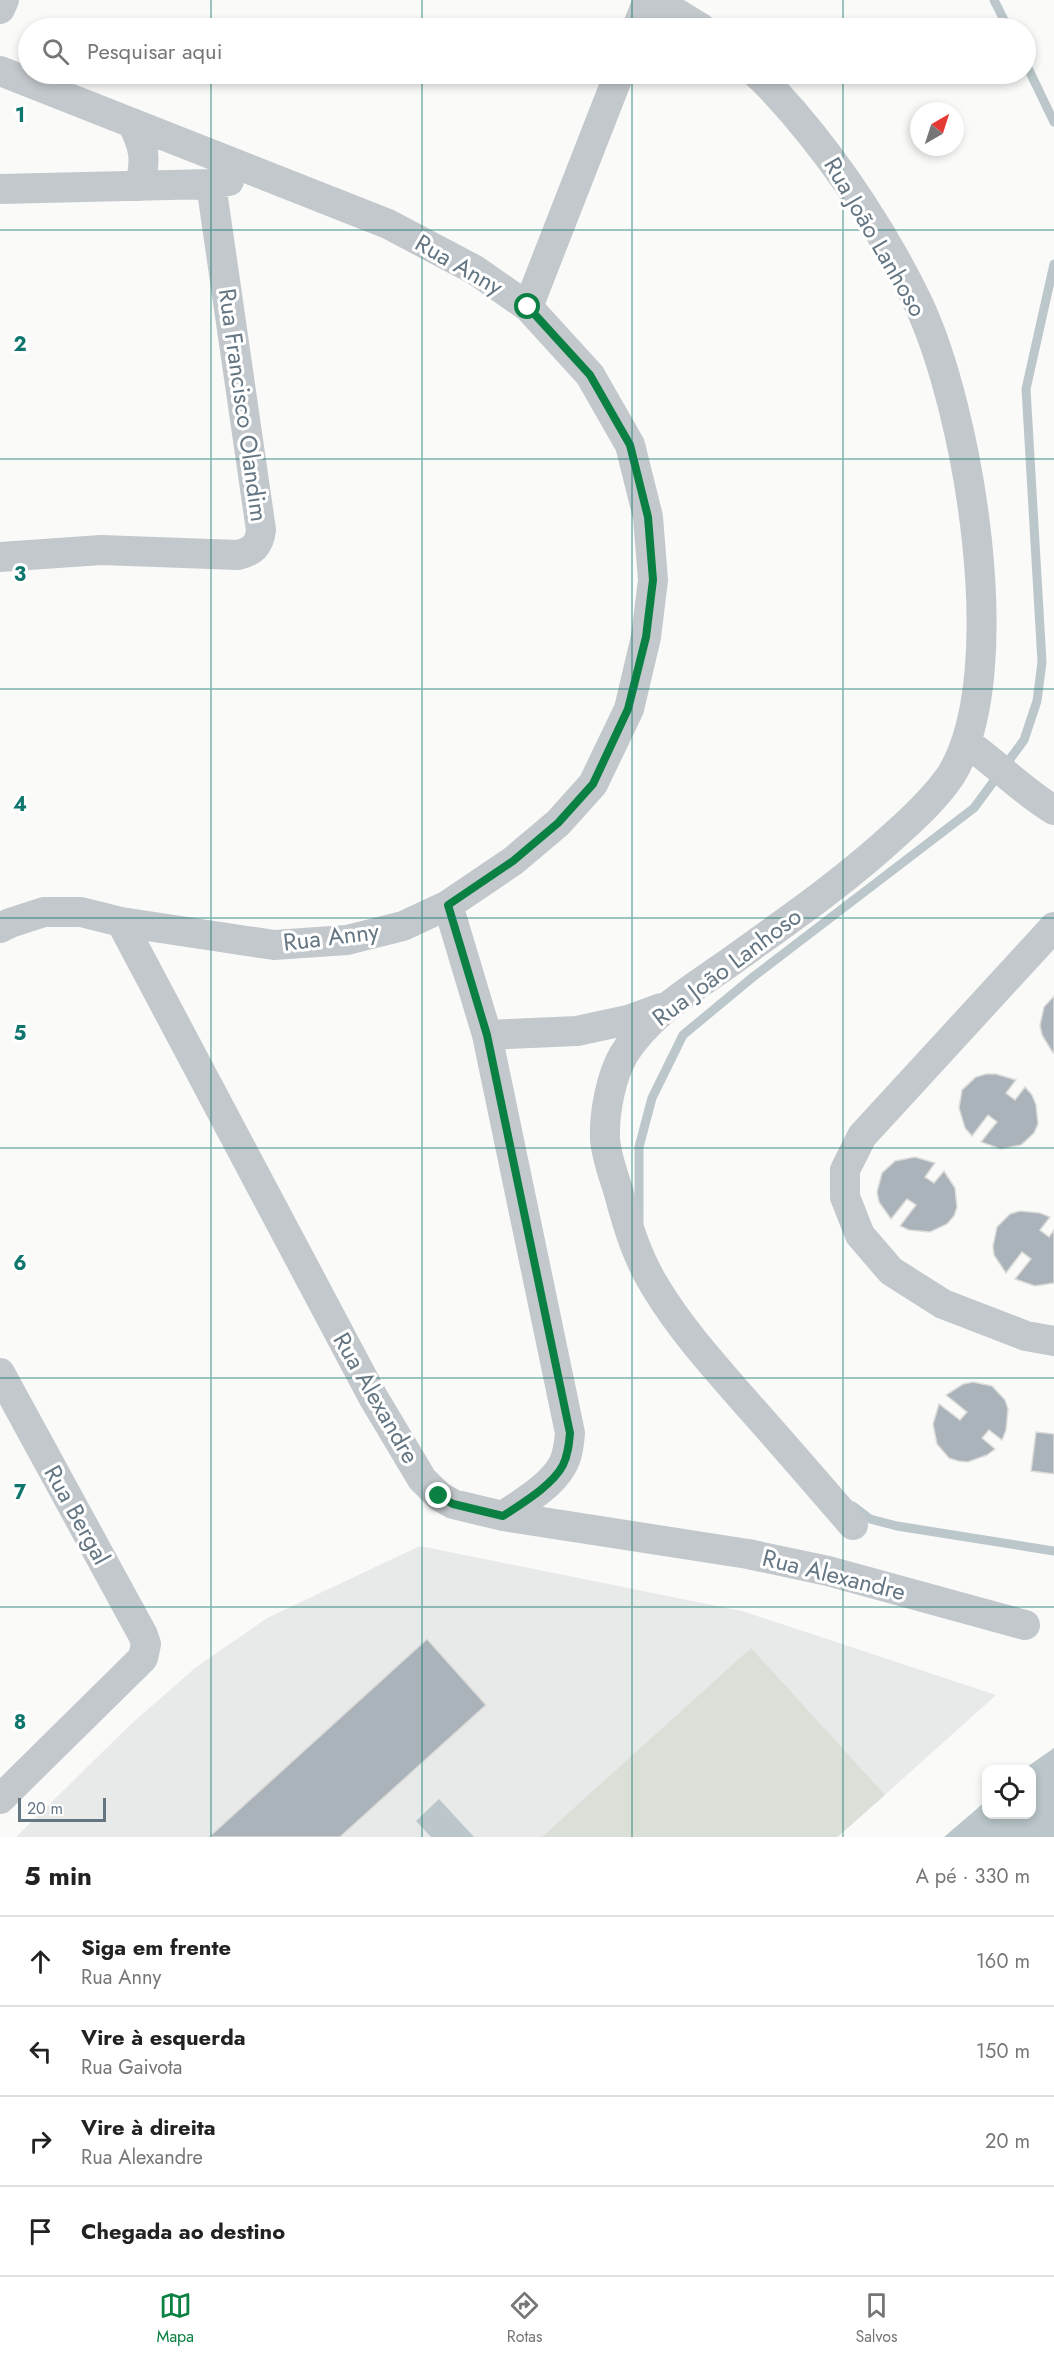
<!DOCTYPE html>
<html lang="pt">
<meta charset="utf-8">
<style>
body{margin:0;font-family:Jost,sans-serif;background:#f6f6f6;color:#222}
.controls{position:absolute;right:18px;bottom:18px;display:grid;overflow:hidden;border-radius:12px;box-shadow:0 3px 9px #0003}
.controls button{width:54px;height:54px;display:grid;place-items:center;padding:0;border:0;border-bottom:2px solid #e0e0e0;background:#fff;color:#222;font:30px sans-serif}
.compass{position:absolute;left:910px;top:102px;width:54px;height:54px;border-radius:50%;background:#fff;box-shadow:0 3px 9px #0003;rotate:39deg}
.scale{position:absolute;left:18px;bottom:15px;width:88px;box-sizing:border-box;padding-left:6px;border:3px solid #657683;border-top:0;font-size:16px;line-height:21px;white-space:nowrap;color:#657683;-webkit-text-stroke:4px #fff;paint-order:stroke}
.stop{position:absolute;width:18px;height:18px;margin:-14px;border:4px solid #0b8043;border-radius:50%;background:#fff}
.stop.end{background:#0b8043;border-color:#fff;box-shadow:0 2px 6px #0008}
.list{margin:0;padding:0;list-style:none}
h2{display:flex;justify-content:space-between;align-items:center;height:78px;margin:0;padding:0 24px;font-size:26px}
h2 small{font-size:20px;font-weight:400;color:#767676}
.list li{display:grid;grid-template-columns:39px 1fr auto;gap:18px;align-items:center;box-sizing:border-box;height:90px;padding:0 24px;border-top:2px solid #e0e0e0}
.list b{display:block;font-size:22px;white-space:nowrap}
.list p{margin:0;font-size:20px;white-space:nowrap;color:#767676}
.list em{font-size:20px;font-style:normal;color:#767676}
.icon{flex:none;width:33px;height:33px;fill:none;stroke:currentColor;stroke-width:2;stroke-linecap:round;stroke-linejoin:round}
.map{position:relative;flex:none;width:1054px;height:1837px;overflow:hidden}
.search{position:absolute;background:#fff;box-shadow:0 3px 9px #0003;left:18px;right:18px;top:18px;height:66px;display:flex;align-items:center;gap:15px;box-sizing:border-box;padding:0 21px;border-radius:33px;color:#767676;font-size:22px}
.sheet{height:438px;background:#fff}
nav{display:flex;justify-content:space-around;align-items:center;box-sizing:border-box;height:84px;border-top:2px solid #e0e0e0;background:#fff;font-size:16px;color:#767676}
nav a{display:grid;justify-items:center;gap:3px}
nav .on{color:#0b8043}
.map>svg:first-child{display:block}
.built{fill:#e8e9e9}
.green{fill:#dadfd7}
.water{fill:#bbc7cb}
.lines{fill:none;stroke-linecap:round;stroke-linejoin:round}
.stream{stroke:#bbc7cb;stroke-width:9}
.building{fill:#aab3b9;stroke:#dcdcda;stroke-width:1.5}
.minor{stroke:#c3c8cc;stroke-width:30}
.route{stroke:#0b8043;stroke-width:8}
.grid{fill:none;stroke:#0f766e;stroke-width:1.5;stroke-opacity:0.55}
.labels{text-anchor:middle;stroke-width:6;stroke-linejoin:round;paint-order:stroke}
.street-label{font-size:24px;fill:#657683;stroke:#fff}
.grid-label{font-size:20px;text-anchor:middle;font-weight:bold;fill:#0f766e;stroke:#fff;stroke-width:6;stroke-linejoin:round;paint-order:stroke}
</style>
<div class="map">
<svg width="1054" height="1837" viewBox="0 0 1054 1837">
<rect width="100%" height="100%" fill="#fafaf8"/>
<path class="built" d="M420,1546l322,65 254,84 -158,142h-822l114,-112 65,-57 72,-50z"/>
<path class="green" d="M751,1648l134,147 -48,42h-295z"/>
<path class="water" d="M1054,1748v89h-110l42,-36v13h46v-44l-8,-1z
M439,1799l35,38h-43l-15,-16z"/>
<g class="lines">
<path class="stream" d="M994,0l14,28
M1026,64l28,58
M639,1222v-75l13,-49 31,-63 70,-58 221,-169 50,-68 13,-39 5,-39 -16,-273 28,-125
M853,1506l17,13 27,7 157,25"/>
</g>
<path class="building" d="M1054,996v56l-1,1 -11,-18 -2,-10 4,-18z
M986,1074h10l20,6 -10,13 9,7 10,-13 7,8 4,10 2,19 -4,9 -13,12 -20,4 -20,-7 16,-20 -9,-7 -16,21 -7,-8 -6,-20 3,-18 14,-13z
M915,1157l20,6 -10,14 9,6 10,-12 11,17 2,19 -3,9 -7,8 -17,8 -21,-2 -9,-4 16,-21 -9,-6 -16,20 -12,-17 -2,-10 5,-19 13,-12z
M1020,1211l20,2 10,4 -10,13 9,7 5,-7v53l-19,3 -20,-7 16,-20 -9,-7 -16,21 -12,-18 -1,-9 4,-19 13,-13z
M973,1382l19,4 13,14 3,9 -2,21 -4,10 -13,-10 -7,8 13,11 -8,6 -19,7 -10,-1 -9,-3 -12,-14 -4,-20 6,-20 21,16 7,-8 -21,-17 17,-11z
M1036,1432l18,2v40l-23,-3z
M427,1639l59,66 -146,132h-131z"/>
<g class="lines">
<path class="minor" d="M655,0l46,28
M0,9l4,-9
M637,28l11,-28
M0,71l388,153 87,46 53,37 62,68 40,70 18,72 5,63 -7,57 -17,72 -36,75 -35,39 -45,38 -65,44 -45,21 -56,14 -73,5 -153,-23 -40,-10h-37l-34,11 -10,5
M757,74c13,11 24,25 36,38 48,56 93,124 125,191 50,105 96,370 33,472 -15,22 -34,40 -54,58 -54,50 -114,91 -174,134 -36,25 -75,49 -99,87 -13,22 -20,59 -19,85 1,16 8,35 13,51 9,34 19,68 38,98 26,43 60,80 93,118 35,39 69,79 104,119
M132,123c13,25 14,36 8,63
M0,189l211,-5 18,-3
M528,307l91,-233
M0,557l101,-7 137,5c15,-4 21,-9 23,-25l-50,-346
M967,743c30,21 55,48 87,67
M448,905l39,130 83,398c-1,11 -2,23 -8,33 -12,21 -40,37 -59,50
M121,922l252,475 49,82 17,17 14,8 50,12 245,38 80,17 197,54
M1054,927l-192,209 -17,34v27l15,38 31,36 52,33 83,32 28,5
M487,1035l90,-4 51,-11 33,-12
M0,1373l143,262 3,9 -3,14 -143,141"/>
</g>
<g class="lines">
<path class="route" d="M439,1496l14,8 50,12c18,-12 50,-31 60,-51 5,-10 6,-21 7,-32l-83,-398 -39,-130 65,-44 45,-38 35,-39 35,-75 18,-72 7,-57 -5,-63 -18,-72 -40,-70 -62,-68"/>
</g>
<path class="grid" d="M211,0v28M422,0v28M632,0v28M843,0v28M211,74v1763M422,74v1763M632,74v1763M843,74v1763M0,230h1054M0,459h1054M0,689h1054M0,918h1054M0,1148h1054M0,1378h1054M0,1607h1054"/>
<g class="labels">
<g class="street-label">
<text transform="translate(875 237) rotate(60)" y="8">Rua João Lanhoso</text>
<text transform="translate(459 265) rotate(30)" y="8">Rua Anny</text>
<text transform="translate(243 405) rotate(82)" y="8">Rua Francisco Olandim</text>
<text transform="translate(331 937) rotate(-7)" y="8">Rua Anny</text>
<text transform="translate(727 967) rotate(-37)" y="8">Rua João Lanhoso</text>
<text transform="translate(376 1398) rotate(60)" y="8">Rua Alexandre</text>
<text transform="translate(77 1515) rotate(61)" y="8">Rua Bergal</text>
<text transform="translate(834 1575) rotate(14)" y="8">Rua Alexandre</text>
</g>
</g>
<g class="grid-label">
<text x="20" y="122">1</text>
<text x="20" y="351">2</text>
<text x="20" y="581">3</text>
<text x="20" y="811">4</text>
<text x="20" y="1040">5</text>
<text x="20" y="1270">6</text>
<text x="20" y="1499">7</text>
<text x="20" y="1729">8</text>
</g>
</svg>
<div class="controls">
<button><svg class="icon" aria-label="locate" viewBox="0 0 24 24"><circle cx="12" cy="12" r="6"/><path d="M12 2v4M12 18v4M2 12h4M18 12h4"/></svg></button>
</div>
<svg class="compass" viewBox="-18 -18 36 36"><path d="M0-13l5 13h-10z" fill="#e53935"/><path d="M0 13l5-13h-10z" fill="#767676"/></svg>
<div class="scale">20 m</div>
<div class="stop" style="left:528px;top:307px"></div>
<div class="stop end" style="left:439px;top:1496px"></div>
<div class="search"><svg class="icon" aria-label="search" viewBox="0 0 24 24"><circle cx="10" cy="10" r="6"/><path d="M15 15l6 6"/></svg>Pesquisar aqui</div>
</div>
<section class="sheet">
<h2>5 min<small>A pé · 330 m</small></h2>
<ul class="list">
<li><svg class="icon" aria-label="ahead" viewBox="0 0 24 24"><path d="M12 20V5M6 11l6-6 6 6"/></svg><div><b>Siga em frente</b><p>Rua Anny</p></div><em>160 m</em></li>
<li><svg class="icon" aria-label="left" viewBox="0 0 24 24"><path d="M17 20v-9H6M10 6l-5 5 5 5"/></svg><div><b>Vire à esquerda</b><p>Rua Gaivota</p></div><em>150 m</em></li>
<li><svg class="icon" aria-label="right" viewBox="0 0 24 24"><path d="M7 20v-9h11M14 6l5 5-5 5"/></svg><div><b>Vire à direita</b><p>Rua Alexandre</p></div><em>20 m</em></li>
<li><svg class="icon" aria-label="arrive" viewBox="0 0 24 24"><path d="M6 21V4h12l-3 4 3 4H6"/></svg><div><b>Chegada ao destino</b></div></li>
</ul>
</section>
<nav>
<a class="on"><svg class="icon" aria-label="map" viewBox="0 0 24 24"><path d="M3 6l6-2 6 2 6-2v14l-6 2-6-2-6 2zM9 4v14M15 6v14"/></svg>Mapa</a>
<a><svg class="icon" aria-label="directions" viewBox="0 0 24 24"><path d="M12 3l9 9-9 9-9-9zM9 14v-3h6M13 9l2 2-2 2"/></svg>Rotas</a>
<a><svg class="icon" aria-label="saved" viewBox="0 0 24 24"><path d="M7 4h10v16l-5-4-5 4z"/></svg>Salvos</a>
</nav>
